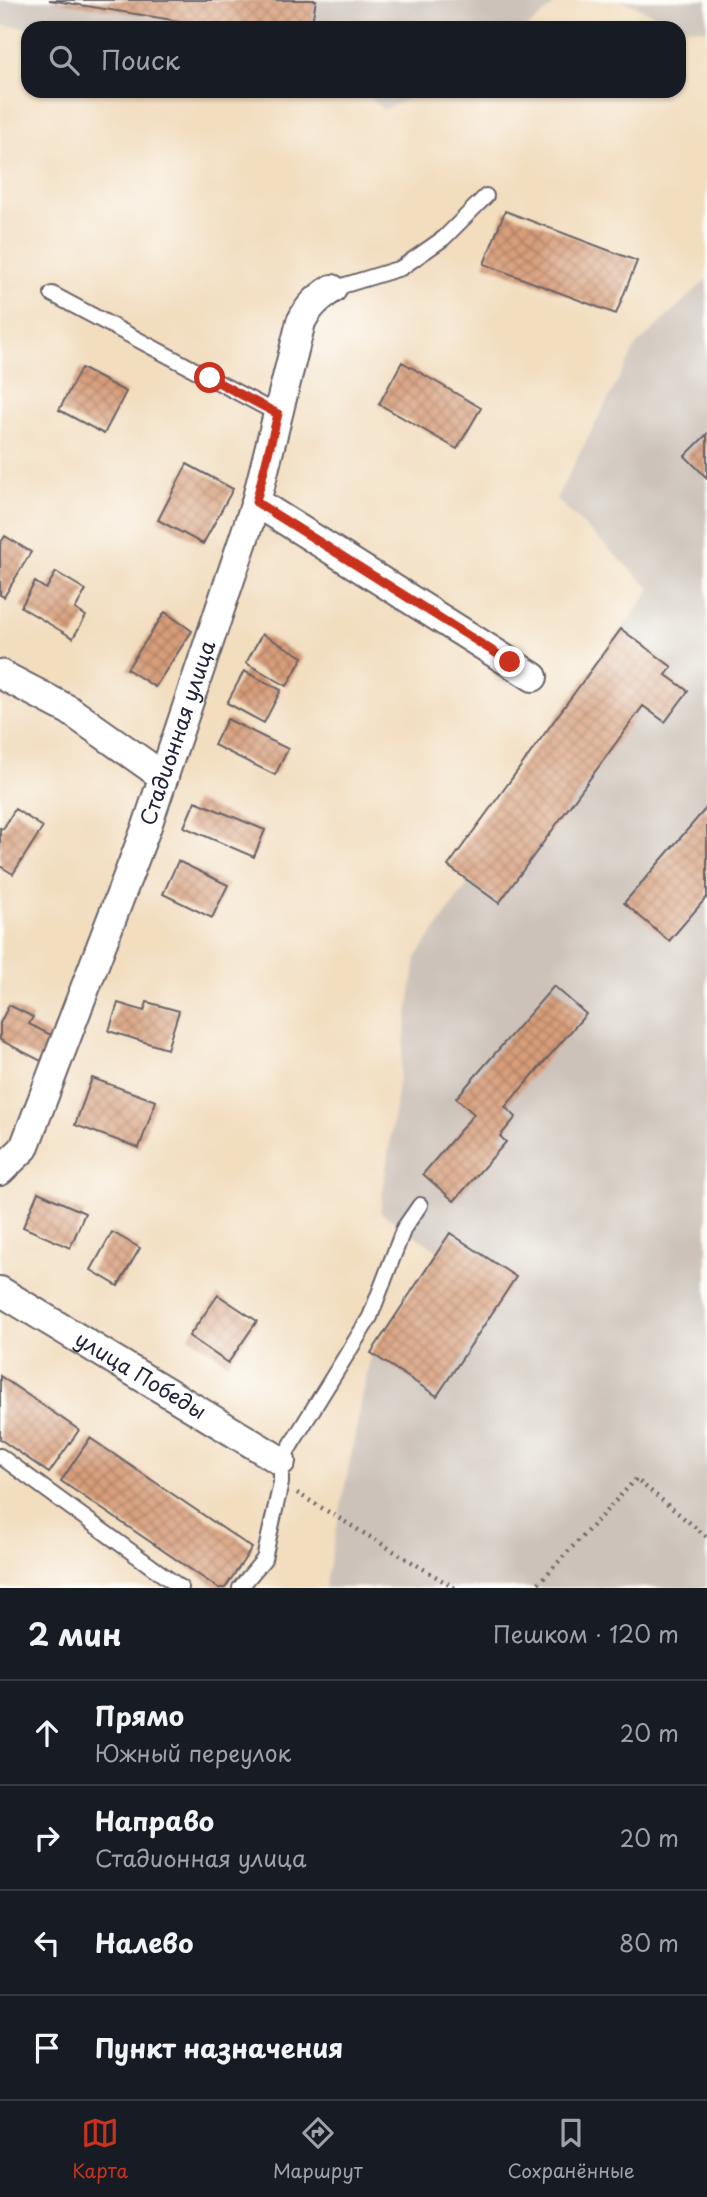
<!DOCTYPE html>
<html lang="ru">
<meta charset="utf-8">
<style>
body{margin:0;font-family:"Playpen Sans",sans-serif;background:#20242c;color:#f1f3f6}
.stop{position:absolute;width:21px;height:21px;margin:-16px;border:5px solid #c8321e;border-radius:50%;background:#fff}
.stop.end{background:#c8321e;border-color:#fff;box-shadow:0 2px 7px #0008}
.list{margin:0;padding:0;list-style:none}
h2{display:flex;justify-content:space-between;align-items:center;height:91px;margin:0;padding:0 28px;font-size:30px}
h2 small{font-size:23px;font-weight:400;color:#9ea1a6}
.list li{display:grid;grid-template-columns:46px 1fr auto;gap:21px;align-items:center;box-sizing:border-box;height:105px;padding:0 28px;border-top:2px solid #363941}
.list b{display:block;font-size:26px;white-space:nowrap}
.list p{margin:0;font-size:23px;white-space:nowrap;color:#9ea1a6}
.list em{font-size:23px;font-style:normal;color:#9ea1a6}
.icon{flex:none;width:38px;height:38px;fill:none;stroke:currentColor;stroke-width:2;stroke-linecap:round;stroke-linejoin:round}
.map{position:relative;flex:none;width:707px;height:1588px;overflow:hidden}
.search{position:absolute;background:#171b24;box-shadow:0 2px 5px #0004;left:21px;right:21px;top:21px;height:77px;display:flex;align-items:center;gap:18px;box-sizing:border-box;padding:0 24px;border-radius:21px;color:#9ea1a6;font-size:26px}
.sheet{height:511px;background:#171b24}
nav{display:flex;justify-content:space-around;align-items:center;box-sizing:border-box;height:98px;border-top:2px solid #363941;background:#171b24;font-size:19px;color:#9ea1a6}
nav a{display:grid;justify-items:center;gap:4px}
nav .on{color:#c8321e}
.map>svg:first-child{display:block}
.industrial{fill:#ccc2b9}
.building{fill:url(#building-cross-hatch)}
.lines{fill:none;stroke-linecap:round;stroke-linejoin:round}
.lane-casing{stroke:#6b6369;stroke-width:18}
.street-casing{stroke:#6b6369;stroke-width:32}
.path{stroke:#6b6369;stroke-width:4.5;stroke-dasharray:2 5;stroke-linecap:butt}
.lane{stroke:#fff;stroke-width:14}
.street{stroke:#fff;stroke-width:28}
.route{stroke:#c8321e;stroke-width:9}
.labels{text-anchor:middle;stroke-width:5;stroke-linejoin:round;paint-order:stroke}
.street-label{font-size:21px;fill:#22223b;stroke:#fdfcf7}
</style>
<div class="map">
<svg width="707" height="1588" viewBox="0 0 707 1588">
<defs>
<pattern id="building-cross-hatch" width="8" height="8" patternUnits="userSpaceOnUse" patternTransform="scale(1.75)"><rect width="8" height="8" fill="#d89e7a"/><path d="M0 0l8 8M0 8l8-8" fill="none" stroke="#af8065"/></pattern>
</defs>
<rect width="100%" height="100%" fill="#fdfcf7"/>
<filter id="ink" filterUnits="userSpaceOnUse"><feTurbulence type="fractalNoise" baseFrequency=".0143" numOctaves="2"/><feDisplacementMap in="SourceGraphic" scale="14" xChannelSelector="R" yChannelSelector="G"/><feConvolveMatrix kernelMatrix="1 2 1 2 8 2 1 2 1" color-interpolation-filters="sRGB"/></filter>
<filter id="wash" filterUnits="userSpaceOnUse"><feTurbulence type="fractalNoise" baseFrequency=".00686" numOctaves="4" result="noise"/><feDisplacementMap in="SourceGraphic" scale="28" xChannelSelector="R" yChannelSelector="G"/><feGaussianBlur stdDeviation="1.57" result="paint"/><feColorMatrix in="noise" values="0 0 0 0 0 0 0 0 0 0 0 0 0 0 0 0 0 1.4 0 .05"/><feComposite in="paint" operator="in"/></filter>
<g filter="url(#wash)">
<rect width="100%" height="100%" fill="#f2ddbf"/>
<path class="industrial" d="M0,0h560l-33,28h-499l-28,-3z
M621,0h86v30l-25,-3z
M363,91h62l-42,19z
M707,279v1309h-382l46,-235 67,-102 -58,-39 36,-254 53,-76 -21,-16 203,-277 -95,-90 80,-153z"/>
<g id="blocks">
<path class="building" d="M49,0h267l-5,28h-89z
M505,211l132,50 -21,53 -132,-50z
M402,362l79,46 -24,41 -78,-45z
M81,368l45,24 -22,42 -45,-24z
M707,434v44l-22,-22z
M187,464l46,25 -30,55 -45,-24z
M5,536l26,16 -27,45 -4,-2v-51z
M56,572l30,18 -11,19 11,7 -13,22 -52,-31 14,-25 11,7z
M165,612l27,19 -37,56 -28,-18z
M621,629l51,38 -6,8 22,16 -23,31 -22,-16 -144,197 -51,-37z
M262,634l41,23 -16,29 -41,-23z
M244,671l37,19 -17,33 -37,-20z
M227,719l61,30 -13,26 -61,-30z
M195,801l70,29 -11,27 -70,-30z
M707,807v90l-38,44 -45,-38z
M15,809l28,18 -30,47 -13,-8v-38l3,1z
M178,861l50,24 -16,33 -49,-24z
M554,986l32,28 -81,93 11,10 -16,19 6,6 -52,59 -31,-27 51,-60 -18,-16z
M147,1002l32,9 -12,38 -58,-18 9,-28 26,8z
M9,1005l24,12 -4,7 24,12 -12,25 -41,-21v-17z
M92,1078l64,23 -17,47 -64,-23z
M38,1192l47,21 -15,35 -47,-21z
M112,1232l28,16 -22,38 -27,-16z
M450,1233l66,44 -79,119 -66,-43z
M218,1295l39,26 -29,42 -39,-27z
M0,1376l79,54 -30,43 -49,-34z
M90,1438l162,110 -27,40h-7l-157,-107z"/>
</g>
</g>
<g filter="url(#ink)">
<use href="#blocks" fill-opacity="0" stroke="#6b6369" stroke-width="2"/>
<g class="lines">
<defs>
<path id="lane" d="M332,289l69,-21 43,-30 42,-42
M52,294l226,120
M0,1456l181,132
M240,1588l24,-29 17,-76v-22l89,-144 34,-89 16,-23"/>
<g id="street">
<path d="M256,502l277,175"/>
<path d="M0,674l69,36 95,67"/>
<path id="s1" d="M0,1171l24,-23 123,-322 109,-324 45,-180c8,-16 17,-24 31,-33"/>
<path id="s2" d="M0,1291l281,170"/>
</g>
</defs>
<use href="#lane" class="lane-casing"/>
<use href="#street" class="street-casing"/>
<path class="path" d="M297,1493l158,95
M534,1588l102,-109 71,58"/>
<use href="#lane" class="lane"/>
<use href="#street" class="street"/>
</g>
</g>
<g class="lines" filter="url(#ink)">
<path class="route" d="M210,378l68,36 -22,88 254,160"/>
</g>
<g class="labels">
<g class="street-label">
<text dy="7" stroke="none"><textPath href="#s1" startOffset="476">Стадионная улица</textPath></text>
<text dy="7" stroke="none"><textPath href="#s2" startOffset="164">улица Победы</textPath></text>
</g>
</g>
</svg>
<div class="stop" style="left:210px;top:378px"></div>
<div class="stop end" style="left:510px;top:662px"></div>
<div class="search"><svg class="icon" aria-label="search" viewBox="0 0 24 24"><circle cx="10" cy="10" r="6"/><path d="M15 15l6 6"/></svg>Поиск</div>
</div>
<section class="sheet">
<h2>2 мин<small>Пешком · 120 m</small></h2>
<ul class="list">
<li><svg class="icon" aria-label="ahead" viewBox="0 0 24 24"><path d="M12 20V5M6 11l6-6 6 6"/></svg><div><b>Прямо</b><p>Южный переулок</p></div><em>20 m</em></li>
<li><svg class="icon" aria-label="right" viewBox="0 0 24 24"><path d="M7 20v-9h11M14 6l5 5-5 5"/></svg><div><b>Направо</b><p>Стадионная улица</p></div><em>20 m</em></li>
<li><svg class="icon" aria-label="left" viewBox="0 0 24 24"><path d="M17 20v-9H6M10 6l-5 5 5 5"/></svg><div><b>Налево</b></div><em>80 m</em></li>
<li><svg class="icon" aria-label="arrive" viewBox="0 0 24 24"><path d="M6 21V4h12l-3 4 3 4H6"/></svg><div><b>Пункт назначения</b></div></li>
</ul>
</section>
<nav>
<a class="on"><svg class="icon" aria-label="map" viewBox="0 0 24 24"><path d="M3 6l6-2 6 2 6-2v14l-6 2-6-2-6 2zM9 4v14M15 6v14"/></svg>Карта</a>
<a><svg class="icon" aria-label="directions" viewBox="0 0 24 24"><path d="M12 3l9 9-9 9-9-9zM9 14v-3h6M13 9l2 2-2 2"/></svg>Маршрут</a>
<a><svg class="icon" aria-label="saved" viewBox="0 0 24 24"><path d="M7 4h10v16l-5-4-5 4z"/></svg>Сохранённые</a>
</nav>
